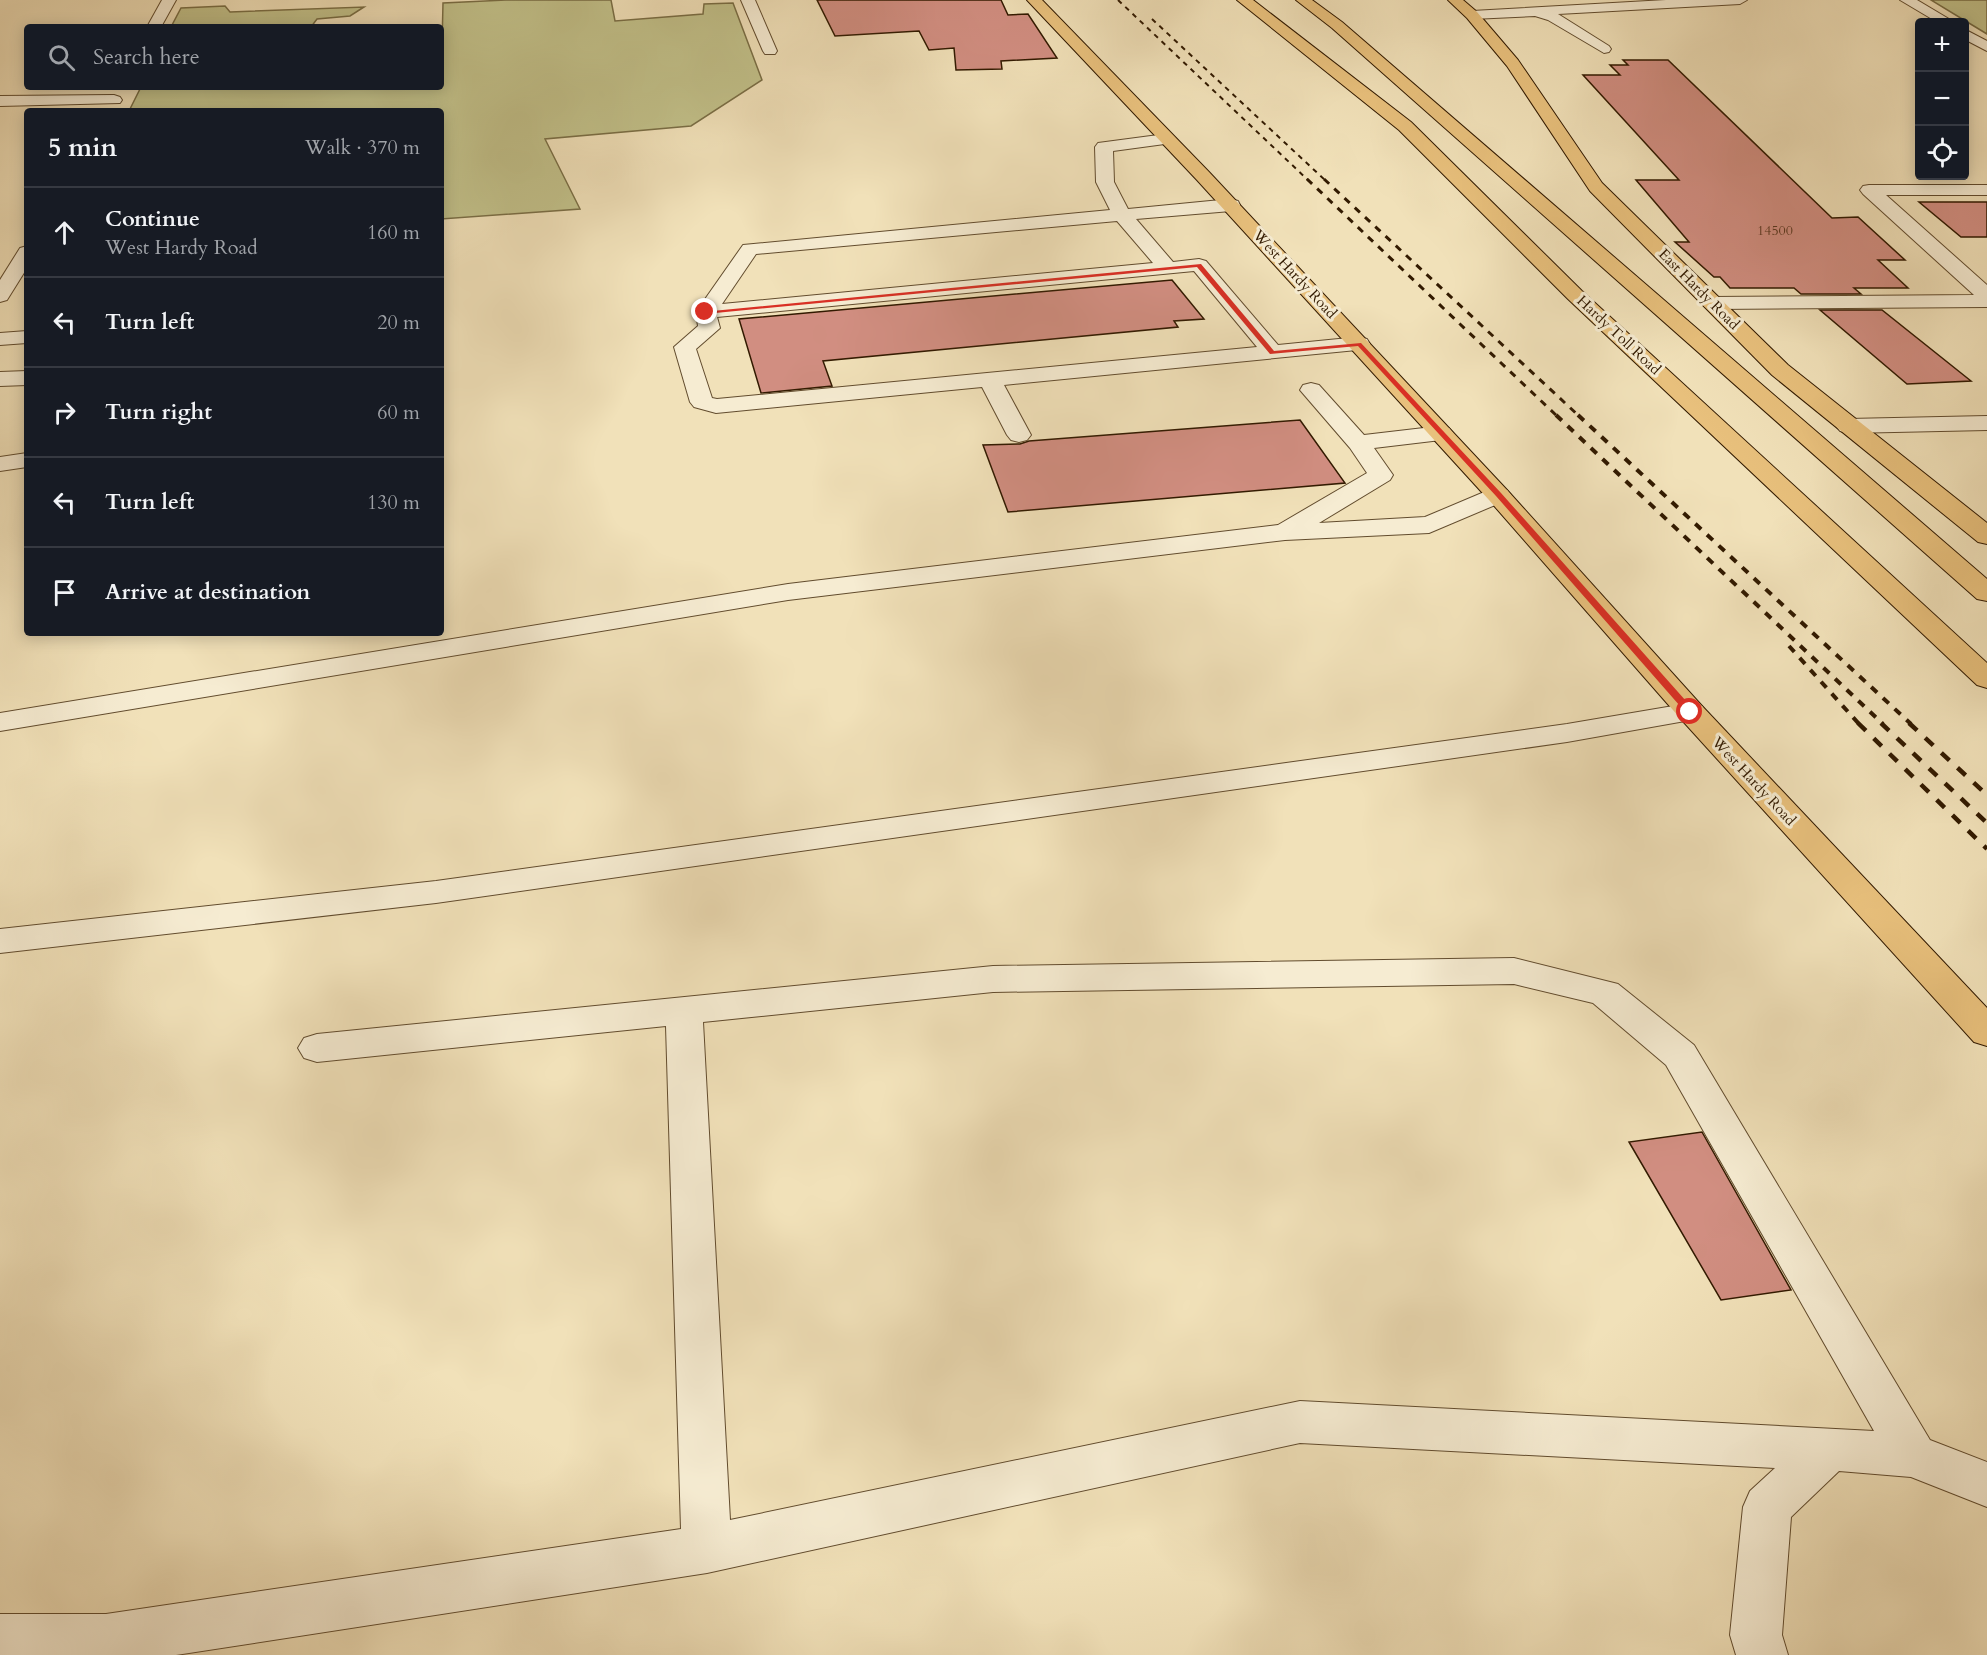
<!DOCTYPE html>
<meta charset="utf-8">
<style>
body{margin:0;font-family:Cardo,serif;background:#20242c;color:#f1f3f6}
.controls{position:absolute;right:18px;top:18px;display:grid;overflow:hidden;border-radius:6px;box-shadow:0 3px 15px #0003}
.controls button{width:54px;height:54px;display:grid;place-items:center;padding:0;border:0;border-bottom:2px solid #363941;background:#171b24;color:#f1f3f6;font:30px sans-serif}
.stop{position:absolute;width:18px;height:18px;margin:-14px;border:4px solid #d93025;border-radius:50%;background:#fff}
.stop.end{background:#d93025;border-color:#fff;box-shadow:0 2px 6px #0008}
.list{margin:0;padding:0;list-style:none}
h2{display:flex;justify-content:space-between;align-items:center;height:78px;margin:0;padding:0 24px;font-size:26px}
h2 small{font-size:20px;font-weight:400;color:#9ea1a6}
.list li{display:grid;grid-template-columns:39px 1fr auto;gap:18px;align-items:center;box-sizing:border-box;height:90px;padding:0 24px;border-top:2px solid #363941}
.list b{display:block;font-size:22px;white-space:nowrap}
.list p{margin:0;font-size:20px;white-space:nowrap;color:#9ea1a6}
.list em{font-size:20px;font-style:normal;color:#9ea1a6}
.icon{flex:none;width:33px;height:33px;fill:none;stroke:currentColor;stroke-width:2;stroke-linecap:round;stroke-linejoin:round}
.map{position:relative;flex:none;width:1987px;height:1655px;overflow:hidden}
.search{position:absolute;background:#171b24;box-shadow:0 3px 15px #0003;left:24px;top:24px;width:420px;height:66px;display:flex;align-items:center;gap:15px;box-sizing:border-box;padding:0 21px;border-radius:6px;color:#9ea1a6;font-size:22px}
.panel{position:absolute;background:#171b24;box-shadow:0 3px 15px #0003;left:24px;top:108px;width:420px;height:528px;border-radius:6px}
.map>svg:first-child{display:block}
.green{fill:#c2c18a;stroke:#7a6e45;stroke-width:1.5}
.building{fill:#d18e81;stroke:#321a00;stroke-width:1.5}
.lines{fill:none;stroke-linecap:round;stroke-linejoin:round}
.minor-casing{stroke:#624c2e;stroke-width:2}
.major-casing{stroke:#321a00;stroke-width:2}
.highway-casing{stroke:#321a00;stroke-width:2}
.minor{fill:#f6ecd2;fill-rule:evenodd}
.major{fill:#e8c07c;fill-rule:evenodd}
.highway{fill:#e8c07c;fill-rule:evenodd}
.rail-far3{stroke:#321a00;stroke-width:2;stroke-dasharray:5 5;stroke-linecap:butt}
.rail-far2{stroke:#321a00;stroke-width:3;stroke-dasharray:7 7;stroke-linecap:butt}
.rail-far1{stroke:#321a00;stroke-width:4;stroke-dasharray:8 8;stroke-linecap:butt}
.rail{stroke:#321a00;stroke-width:4.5;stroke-dasharray:11 11;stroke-linecap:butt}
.route{fill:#d93025}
.labels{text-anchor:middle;stroke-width:6;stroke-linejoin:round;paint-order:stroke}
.far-number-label{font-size:14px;fill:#5a3720}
.far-street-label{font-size:15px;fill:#321a00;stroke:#f6ecd2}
</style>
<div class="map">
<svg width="1987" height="1655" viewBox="0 0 1987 1655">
<rect width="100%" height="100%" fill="#f1e1b9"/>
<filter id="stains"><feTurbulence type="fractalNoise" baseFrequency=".00333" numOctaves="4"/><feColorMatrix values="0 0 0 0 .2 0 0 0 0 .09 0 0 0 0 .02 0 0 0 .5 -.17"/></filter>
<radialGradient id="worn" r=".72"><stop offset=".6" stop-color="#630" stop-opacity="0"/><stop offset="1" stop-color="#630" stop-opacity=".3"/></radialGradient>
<path class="green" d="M506,0h105l4,21 88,-7 1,-10 29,-1 29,77 -71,46 -146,13 35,70 -139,10v-108h-312l12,-24h300l2,-84z
M1931,0h56v34z
M225,6l5,6 134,-5 -14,9 -33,3 -6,8h-140l10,-19z"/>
<path class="building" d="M817,0h184l7,15 20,-1 29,44 -56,3 1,8 -46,1 -2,-22 -25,2 -10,-19 -84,5z
M1623,60h45l164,158 26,-1 47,43h-27l30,28h-54l7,6h-60l-7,-6h-64l-10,-11h-6l-39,-35h14l-53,-62h43l-96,-105h37l-10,-10h18z
M1919,202h68v35h-26z
M1172,280l32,39 -30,2 4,6 -355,34 9,25 -71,7 -22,-74z
M1820,310h62l89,71 -64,3z
M1300,420l45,63 -337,29 -25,-67 37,-1 9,-3z
M1702,1132l89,158 -70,10 -92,-158z"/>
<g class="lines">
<defs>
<path id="minor" d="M162,0h14l-15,27h-14z
M741,0h14l22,51 -2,3h-10l-2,-3z
M1666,0h81l-7,4 -182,10 51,32 2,3 -2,3 -5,1 -56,-33 -13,-4 -63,3 -7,-4 7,-4z
M1900,0h17l37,22h-17z
M1964,29l23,12v10l-23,-12z
M114,95l6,2 2,3 -2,3 -120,3v-10z
M1166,134l8,5 -2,4 -59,8 1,31 14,27 103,-10 7,2 2,4 -2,4 -7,2 -95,8 37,43 26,-3 7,2 72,84 81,-8 8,2 3,5 -3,5 -363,36 27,50 -4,5 -8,2 -8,-2 -4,-5 -25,-48 -266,26 -22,-6 -4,-5 -16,-55 24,-21 -2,-14 47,-67 367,-35 -14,-28 -1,-35 3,-4zM1117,221l36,42 -431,41 34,-50zM1194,271l63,76 -540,52 -5,-1 -16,-49 24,-21 -3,-11z
M1869,185h118v10h-101l101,90v22l-275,2 -7,-2 -3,-4 3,-4 7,-2 262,-2 -111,-101 -3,-4 3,-4z
M27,246v22l-20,32 -7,2v-22l20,-32z
M27,331v12l-27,2v-12z
M27,371v14l-27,1v-14z
M1311,383l8,2 45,50 77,-9 8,2 4,5 -4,5 -8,2 -67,8 19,27 -3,5 -71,43 106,-6 64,-27 9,-3 9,3 4,5 -4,5 -78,33 -144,7 -497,60 -788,131v-18l788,-129 490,-59 89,-52 -17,-25 -50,-58 3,-5z
M1987,416v14l-139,3 -8,-2 -4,-5 4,-5 8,-2z
M27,453v14l-27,4v-14z
M1691,703l11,3 4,6 -4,6 -135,24 -1131,161 -436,50v-24l436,-48 1131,-157z
M1514,958l104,26 76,61 236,395 57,22v45l-76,-30 -72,-6 -48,46 -9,118 6,20h-52l-6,-20 13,-128 7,-16 25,-23 -475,-25 -593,130 -531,82h-176v-41h106l575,-85 -15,-503 -349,36 -13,-4 -6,-10 6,-10 13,-4 676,-68zM1514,984l79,19 73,62 208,366 -574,-30 -570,119 -27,-498 290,-30z"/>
<path id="major" d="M1027,0h15l167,172 298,318 195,216 285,302v38l-13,-4 -294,-324 -191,-218 -292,-320z
M1448,0h15l14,12 41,48 84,123 186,182 199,158v21l-9,-2 -206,-167 -182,-184 -83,-125 -40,-48z"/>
<path id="highway" d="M1237,0h16l158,122 171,169 405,372v25l-10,-3 -409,-386 -169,-169z
M1296,0h16l30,22 645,557v22l-10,-2 -645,-571z"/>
</defs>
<use href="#minor" class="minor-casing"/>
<use href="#major" class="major-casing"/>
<use href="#highway" class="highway-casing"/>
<use href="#minor" class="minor"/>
<use href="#major" class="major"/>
<use href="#highway" class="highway"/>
<path class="rail-far3" d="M1118,0l191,181
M1152,19l174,162"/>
<path class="rail-far2" d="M1307,179l250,237
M1324,179l255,237"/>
<path class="rail-far1" d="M1556,415l327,309
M1578,415l333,309
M1789,646l70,78"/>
<path class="rail" d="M1858,723l129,126
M1881,723l106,100
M1909,723l78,72"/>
</g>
<path class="route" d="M1201,264l73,87 87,-8 140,150 193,217v4h-7l-191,-218 -138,-150 -88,8 -73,-87 -492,47 -3,-2z"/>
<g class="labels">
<g class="far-number-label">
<text x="1775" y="235">14500</text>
</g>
<g class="far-street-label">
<text transform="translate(1295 274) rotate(47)" y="5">West Hardy Road</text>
<text transform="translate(1699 289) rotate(45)" y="5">East Hardy Road</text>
<text transform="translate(1619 335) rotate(43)" y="5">Hardy Toll Road</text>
<text transform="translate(1754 781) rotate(47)" y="5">West Hardy Road</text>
</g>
</g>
<rect width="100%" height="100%" filter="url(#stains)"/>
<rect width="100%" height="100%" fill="url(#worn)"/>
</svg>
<div class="controls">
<button>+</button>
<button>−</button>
<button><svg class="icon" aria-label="locate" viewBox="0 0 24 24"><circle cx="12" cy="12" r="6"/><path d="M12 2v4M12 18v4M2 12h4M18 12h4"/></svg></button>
</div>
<div class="stop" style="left:1690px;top:712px"></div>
<div class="stop end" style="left:705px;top:312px"></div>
<div class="search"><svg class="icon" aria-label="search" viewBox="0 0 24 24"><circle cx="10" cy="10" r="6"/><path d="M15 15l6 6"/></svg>Search here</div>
<section class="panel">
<h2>5 min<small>Walk · 370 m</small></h2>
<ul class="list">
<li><svg class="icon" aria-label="ahead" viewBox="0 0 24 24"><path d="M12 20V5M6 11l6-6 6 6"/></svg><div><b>Continue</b><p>West Hardy Road</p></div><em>160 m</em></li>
<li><svg class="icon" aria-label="left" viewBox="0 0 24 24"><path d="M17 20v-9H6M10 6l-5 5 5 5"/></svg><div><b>Turn left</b></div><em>20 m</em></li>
<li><svg class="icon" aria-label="right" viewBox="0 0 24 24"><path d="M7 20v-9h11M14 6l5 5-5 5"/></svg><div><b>Turn right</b></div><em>60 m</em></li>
<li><svg class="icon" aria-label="left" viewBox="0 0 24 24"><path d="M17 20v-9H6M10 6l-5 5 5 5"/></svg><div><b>Turn left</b></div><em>130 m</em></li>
<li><svg class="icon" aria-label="arrive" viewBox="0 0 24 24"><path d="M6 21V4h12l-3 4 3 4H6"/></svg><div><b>Arrive at destination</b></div></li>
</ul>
</section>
</div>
